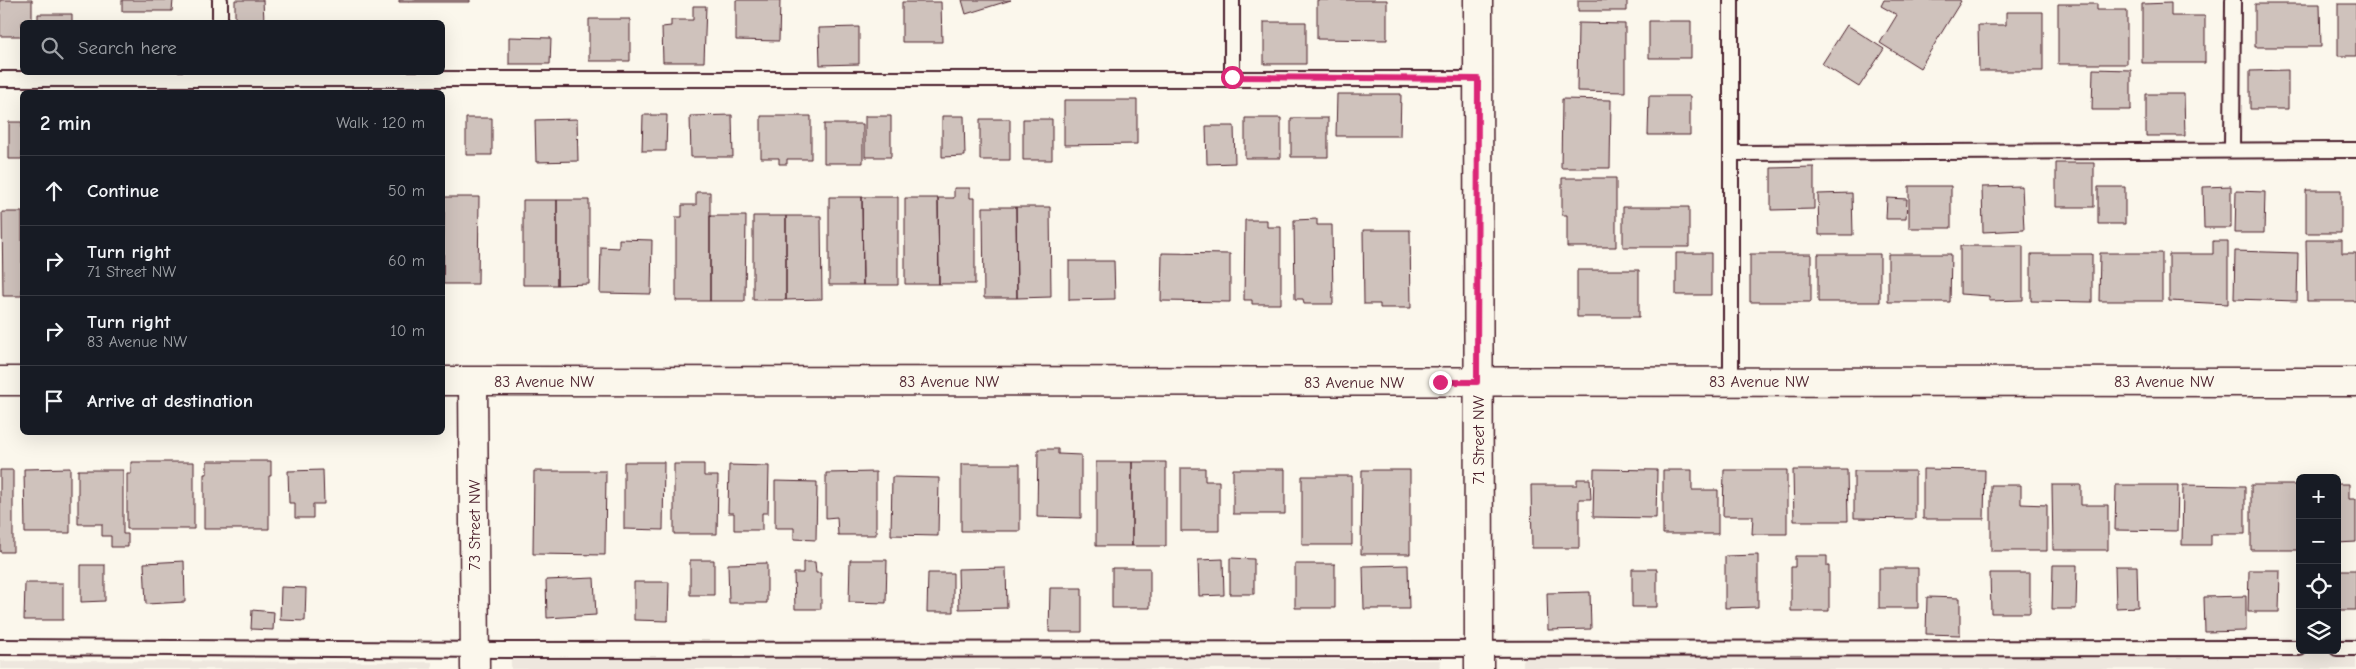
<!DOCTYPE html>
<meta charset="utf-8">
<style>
body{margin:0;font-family:"Comic Neue",sans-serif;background:#242831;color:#f1f3f6}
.controls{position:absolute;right:15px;bottom:15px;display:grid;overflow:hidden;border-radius:8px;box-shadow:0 5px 20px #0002}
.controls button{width:45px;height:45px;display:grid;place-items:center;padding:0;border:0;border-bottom:1px solid #363941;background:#171b24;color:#f1f3f6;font:25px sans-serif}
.stop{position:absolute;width:15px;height:15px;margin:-11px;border:4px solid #db2777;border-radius:50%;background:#fff}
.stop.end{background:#db2777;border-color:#fff;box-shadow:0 1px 5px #0008}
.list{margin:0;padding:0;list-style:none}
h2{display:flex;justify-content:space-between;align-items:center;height:65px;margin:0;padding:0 20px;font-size:21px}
h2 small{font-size:16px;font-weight:400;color:#9ea1a6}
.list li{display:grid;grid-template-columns:32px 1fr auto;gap:15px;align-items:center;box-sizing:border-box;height:70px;padding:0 20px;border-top:1px solid #363941}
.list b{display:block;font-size:19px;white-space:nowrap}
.list p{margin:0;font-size:16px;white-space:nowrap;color:#9ea1a6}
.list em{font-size:16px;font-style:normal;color:#9ea1a6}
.icon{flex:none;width:28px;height:28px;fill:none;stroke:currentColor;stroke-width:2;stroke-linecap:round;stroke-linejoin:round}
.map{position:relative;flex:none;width:2356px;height:669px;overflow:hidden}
.search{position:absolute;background:#171b24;box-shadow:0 5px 20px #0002;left:20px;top:20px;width:425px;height:55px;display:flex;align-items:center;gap:12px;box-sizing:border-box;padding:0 18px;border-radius:8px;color:#9ea1a6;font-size:19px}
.panel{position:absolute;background:#171b24;box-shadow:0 5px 20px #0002;left:20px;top:90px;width:425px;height:345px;border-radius:8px}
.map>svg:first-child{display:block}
.built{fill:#eee7de}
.building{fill:#cfc2bc;stroke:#4a1f2b}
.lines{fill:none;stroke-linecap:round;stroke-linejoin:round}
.service-casing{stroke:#4a1f2b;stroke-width:18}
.minor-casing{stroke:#4a1f2b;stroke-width:31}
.service{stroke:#fbf7ec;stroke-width:14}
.minor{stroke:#fbf7ec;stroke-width:28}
.route{stroke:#db2777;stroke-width:6}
.labels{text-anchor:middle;stroke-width:4.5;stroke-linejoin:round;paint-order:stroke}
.street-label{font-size:16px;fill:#4a1f2b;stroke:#fbf7ec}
</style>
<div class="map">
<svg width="2356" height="669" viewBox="0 0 2356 669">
<rect width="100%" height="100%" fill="#fbf7ec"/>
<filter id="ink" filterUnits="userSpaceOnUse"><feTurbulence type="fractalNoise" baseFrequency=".02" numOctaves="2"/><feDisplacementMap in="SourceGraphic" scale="10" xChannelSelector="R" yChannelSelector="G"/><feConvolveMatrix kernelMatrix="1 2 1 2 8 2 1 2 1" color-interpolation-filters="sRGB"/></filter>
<g filter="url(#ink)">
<path class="built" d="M2300,637v13h37v-13h19v32h-833v-22z
M511,657l930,3 -1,9h-929z
M0,661l432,1v7h-432z"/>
<path class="building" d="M0,0h32v22h-10v14h-22z
M122,0h51l-1,11h-50z
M235,0h28l1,22h-29z
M399,0h71v2h-71z
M736,0h44l-1,41 -43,-1z
M962,0h49l-45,14z
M1317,0h70v40l-70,-1z
M1578,0h49v11h-49z
M1884,0h75l2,1 -41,67 -40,-25 17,-28 -16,-9z
M902,2h39l1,40h-40z
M2171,3v13h34v47h-63v-59z
M2058,4h39v6h30v54h-69z
M2255,4h65l1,43h-66z
M2338,4h18v52h-18z
M693,6h13l-2,56h-41l-1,-35 9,-1v-6h22z
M2006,12h37v59h-64l-1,-46h28z
M38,14h34v8h-34z
M589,19h41v42h-41z
M1649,21h42v37h-42z
M1264,22h42v42h-42z
M1578,23l47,1v68l-48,-1z
M1847,25l37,24 -25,38 -37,-23z
M859,27v37l-39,1 -1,-37z
M509,37l42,1 -1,26h-41z
M2093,69l38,1v40h-39z
M2288,70v39h-38v-38z
M1337,94h64l-1,42h-64z
M2146,94h38l1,42h-39z
M1649,96h41v39h-42z
M1562,99l49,1 -1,68h-49z
M1064,100h73v44l-73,1z
M643,115h24l-1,36h-24z
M732,115l1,42h-42l-1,-41z
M761,116h50v43h-24v5h-8v-6h-18z
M865,116h26v41h-26z
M942,116h22l1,40 -23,1z
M466,118h26v37h-26z
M1245,118h36v40h-36z
M1291,118h37v39h-37z
M577,119l1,42 -42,1 -1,-42z
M980,119h30v41h-30z
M1023,119h29v41h-29z
M9,122h13v37h-13z
M824,124h39v39h-39z
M1206,126h28l1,37 -28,1z
M2056,163h38v44h-38z
M1814,167v42l-43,1v-42z
M1562,178h54v69h-49v-32h-5z
M1909,186h42v42h-42z
M2022,186l2,44 -41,2 -1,-45z
M2231,186v42h-27l-1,-41z
M2098,187h27v37h-27z
M954,188h16v10h5v86h-36l-1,-86h16z
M2306,190h35v43h-35z
M2236,191l29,1 -1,41h-29z
M696,192h14v109h-34v-84h6v-12h14z
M1852,193l1,42h-34l-1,-41z
M442,197h2l-1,87h-1z
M444,197h35l-1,87h-35z
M829,197h33l1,88h-34z
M862,197h36v88h-35z
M905,198h33l1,86h-34z
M1887,198l20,1 -1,20h-20z
M523,200h34v85h-34z
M557,200h32v84l-32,1z
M983,207h33l1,91h-33z
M1016,207h34l1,90 -34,1z
M1623,207h66v40h-66z
M2,212h20v84h-19z
M710,216h36l-1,85h-35z
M753,216h33v84h-33z
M786,216h35l1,83 -36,1z
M1317,219v6h15l1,79h-29l-1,-5h-8l-1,-79z
M1245,220h22v7h14v77h-29v-4h-8z
M1363,230h47l1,78h-31v-4h-16z
M619,239l33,1 -1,54 -51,-1 1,-46 18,1z
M2306,240h36v13h14v48h-49z
M2213,241h15v63l-59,-3v-47h44z
M1960,246h63v54l-34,1v-5l-29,-2z
M2235,251l63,2 -1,48 -63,-2z
M1162,253l68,1v48l-69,-1z
M1676,253h35v42h-35z
M2100,253h62v48h-63z
M1750,254h61v48h-61z
M1818,254h62v48h-62z
M1888,254h63l-1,48h-62z
M2031,254h61v48l-61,-1z
M1069,261h45l1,38 -46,1z
M1577,270h62v47h-62z
M1038,449h20v5l23,1v63l-44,-1z
M207,461h64v15h-2v53h-65v-55h3z
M131,462h63v67h-67v-55h4z
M624,462h40l-1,68 -39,-1z
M1096,462h36v84h-36z
M1132,462h34v84h-34z
M674,464h30v12h14l-1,58h-43z
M961,464h59v67h-59z
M729,465l40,1 -1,47h-6v17h-28v-17h-6z
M70,468v65h-45l-1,-64z
M1181,468h24v13h14v50h-38z
M1233,469h52v45h-52z
M1594,469l63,1 -1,48 -63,-1z
M1923,469l62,1 -1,49h-61z
M0,470h13v82h-13z
M78,470h45v64h5v13h-17v-11h-9v-12h-24z
M323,470l1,34h-11v14h-18v-15h-6l-1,-32z
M1362,470h48v84h-49z
M1663,470h29v20h26v44h-55z
M1724,470h63v64h-35l1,-18h-30z
M1793,470h54l1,51h-54z
M534,471h72l-1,84 -72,-1z
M1854,471h61v48l-61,-1z
M876,472v63h-38l-1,-18 -11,1v-45z
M1302,476h50v69h-50z
M892,477l47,1 -1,58 -47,-1z
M1577,479h13l1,20h-12v49h-47l-1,-63h46z
M775,481l42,1 -1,58 -22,-1v-11h-19z
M2337,484h12v15h7v43l-19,1z
M1991,485h30v19l26,1v46h-56z
M2052,485h29v20h27v45h-55z
M2116,485h62l-1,46 -62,-1z
M2183,485l62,1v48h-34v11h-29z
M2251,485h49v65h-49z
M1758,555v52l-33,1v-52z
M1795,556h32v10h2v45h-38v-44h4z
M1230,558l24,1v35h-24z
M1223,559l1,36 -25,1 -1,-36z
M690,560h24v35h-24z
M850,560h37l-1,43 -37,-1z
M184,561l1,41 -39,2 -2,-41z
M803,562h12l1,11h5v36h-26l-1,-36h9z
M767,563v40h-38l-1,-39z
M1295,564h40v44h-40z
M81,565h24v36l-24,1z
M1408,565l1,44h-45l-1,-43z
M2053,565h24l-1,44h-24z
M2115,566h22l1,41 -22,1z
M1006,568l1,40 -48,1 -1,-40z
M1112,568h38v40h-38z
M1879,568h39v40h-39z
M1632,569h25v38h-25z
M2249,570h31l-1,42h-31z
M2339,570h17v40h-17z
M928,573h25v39h-26z
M1990,573h40v40h-39z
M594,578l2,37 -49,3 -1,-38z
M634,582h35l-1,39 -34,-1z
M25,583h38v37h-39z
M281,587l25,1 -1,33 -25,-1z
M1050,588h32v44h-33z
M1590,592l1,37 -43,1 -1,-37z
M2246,596v35l-41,1 -1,-35z
M1927,597l33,1v37l-34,-1z
M252,610l22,2 -1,18 -22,-1z"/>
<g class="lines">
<defs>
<path id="service" d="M220,0v22
M1232,0v77
M1731,0v381
M0,79h1478
M2232,150l1,-150
M1731,153l625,-3
M0,647l506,3 1794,-2
M2337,648h19"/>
<path id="minor" d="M1478,0l1,669
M0,381h22
M442,381l1914,1
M473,381l2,288"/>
</defs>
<use href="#service" class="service-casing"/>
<use href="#minor" class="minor-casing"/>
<use href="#service" class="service"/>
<use href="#minor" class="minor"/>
</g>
</g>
<g class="lines" filter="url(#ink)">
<path class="route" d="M1232,77l246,2 -1,303h-37"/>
</g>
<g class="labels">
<g class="street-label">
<text x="544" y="387">83 Avenue NW</text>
<text x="949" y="387">83 Avenue NW</text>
<text x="1759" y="387">83 Avenue NW</text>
<text x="2164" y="387">83 Avenue NW</text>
<text x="1354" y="388">83 Avenue NW</text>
<text transform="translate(1478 440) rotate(-90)" y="6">71 Street NW</text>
<text transform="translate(474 525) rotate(-90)" y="6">73 Street NW</text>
</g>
</g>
</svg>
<div class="controls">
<button>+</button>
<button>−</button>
<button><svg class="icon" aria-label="locate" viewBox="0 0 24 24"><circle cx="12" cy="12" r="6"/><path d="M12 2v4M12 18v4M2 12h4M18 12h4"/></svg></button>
<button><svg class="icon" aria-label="layers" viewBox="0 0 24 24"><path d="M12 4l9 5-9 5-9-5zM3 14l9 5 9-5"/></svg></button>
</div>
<div class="stop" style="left:1232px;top:77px"></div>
<div class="stop end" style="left:1440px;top:382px"></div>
<div class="search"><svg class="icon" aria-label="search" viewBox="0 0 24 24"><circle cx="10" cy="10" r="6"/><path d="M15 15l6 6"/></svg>Search here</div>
<section class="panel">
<h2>2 min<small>Walk · 120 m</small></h2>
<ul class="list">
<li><svg class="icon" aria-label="ahead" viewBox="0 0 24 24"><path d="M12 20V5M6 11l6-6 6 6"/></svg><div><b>Continue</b></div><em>50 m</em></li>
<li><svg class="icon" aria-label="right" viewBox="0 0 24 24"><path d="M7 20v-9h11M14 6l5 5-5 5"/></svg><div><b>Turn right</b><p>71 Street NW</p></div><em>60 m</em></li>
<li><svg class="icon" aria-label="right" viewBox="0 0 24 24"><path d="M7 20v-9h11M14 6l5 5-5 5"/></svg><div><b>Turn right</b><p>83 Avenue NW</p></div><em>10 m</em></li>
<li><svg class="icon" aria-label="arrive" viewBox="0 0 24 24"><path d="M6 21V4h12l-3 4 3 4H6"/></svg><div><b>Arrive at destination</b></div></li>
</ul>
</section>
</div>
